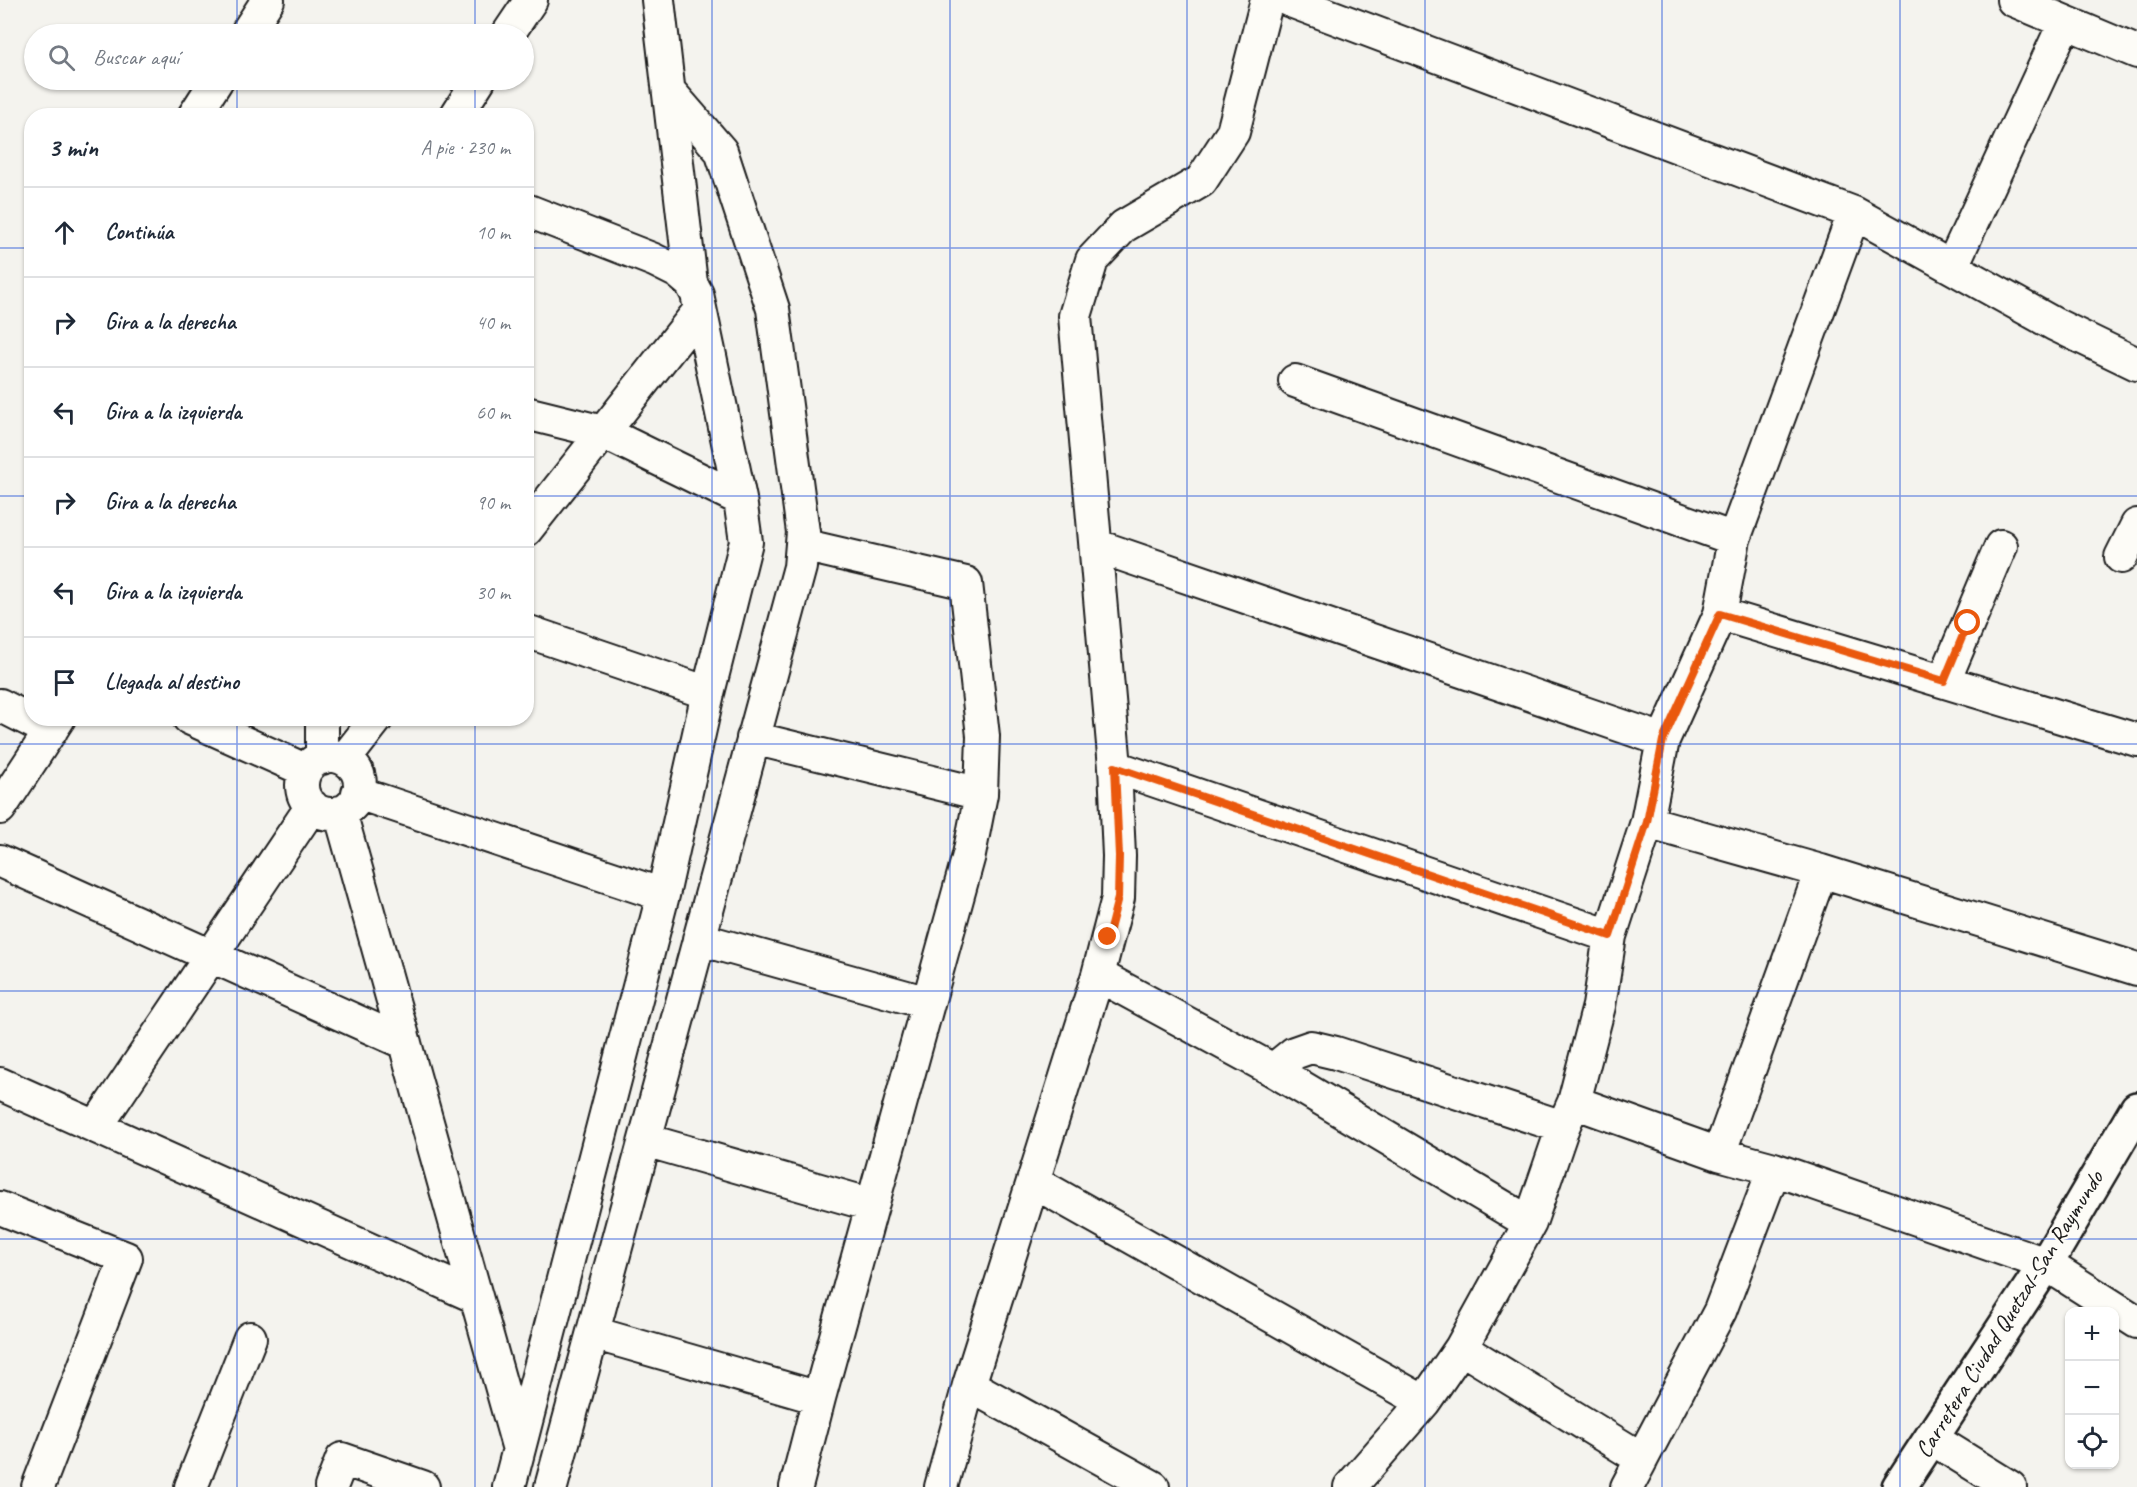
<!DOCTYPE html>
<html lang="es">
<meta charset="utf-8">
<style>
body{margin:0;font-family:Caveat,sans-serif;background:#f6f6f7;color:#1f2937}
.controls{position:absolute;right:18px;bottom:18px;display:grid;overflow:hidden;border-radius:12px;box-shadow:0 2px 4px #0004}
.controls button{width:54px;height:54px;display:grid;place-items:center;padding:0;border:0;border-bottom:2px solid #e0e1e3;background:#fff;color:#1f2937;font:30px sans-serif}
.stop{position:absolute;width:18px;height:18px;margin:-14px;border:4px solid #ea580c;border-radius:50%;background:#fff}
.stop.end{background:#ea580c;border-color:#fff;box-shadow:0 2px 6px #0008}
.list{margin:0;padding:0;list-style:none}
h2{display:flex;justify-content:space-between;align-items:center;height:78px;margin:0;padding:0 24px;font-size:26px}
h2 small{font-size:20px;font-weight:400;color:#747a83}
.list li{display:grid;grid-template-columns:39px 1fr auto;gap:18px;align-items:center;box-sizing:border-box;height:90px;padding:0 24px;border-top:2px solid #e0e1e3}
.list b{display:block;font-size:22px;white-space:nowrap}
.list em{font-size:20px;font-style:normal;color:#747a83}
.icon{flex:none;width:33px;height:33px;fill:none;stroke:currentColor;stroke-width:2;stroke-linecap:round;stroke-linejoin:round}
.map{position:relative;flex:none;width:2137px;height:1487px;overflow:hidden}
.search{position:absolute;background:#fff;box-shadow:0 2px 4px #0004;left:24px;top:24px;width:510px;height:66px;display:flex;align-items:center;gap:15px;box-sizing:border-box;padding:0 21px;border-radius:33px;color:#747a83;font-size:22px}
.panel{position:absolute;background:#fff;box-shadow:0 2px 4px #0004;left:24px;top:108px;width:510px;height:618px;border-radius:24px}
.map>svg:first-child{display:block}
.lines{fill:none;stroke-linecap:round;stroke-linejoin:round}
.minor-casing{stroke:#1c1c1c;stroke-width:36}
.secondary-casing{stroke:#1c1c1c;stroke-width:38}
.minor{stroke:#fdfcf7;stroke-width:32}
.secondary{stroke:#fdfcf7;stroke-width:33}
.route{stroke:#ea580c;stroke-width:8}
.grid{fill:none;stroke:#1d4ed8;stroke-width:1.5;stroke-opacity:0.55}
.labels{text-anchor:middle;stroke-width:4.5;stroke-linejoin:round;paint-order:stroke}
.street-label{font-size:24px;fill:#1c1c1c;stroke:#fdfcf7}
</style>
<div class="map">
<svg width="2137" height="1487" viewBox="0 0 2137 1487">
<rect width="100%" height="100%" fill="#f4f3ee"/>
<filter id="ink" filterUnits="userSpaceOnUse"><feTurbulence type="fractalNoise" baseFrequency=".0167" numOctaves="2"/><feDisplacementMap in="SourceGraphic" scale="12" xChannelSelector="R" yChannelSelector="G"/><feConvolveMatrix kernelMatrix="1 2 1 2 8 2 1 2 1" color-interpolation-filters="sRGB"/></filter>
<g filter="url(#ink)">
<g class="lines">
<defs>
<path id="minor" d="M1288,0l566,213 200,111 83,40
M2013,0l124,52
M246,34l22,-34
M508,34l23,-34
M194,116l23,-36
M456,116l23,-36
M526,210l128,50 24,12 13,11
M1952,266l113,-244
M1295,381l439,158
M526,413l77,19 137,67
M526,530l174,-220
M1097,546l566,194
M2121,557l16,-32
M1720,614l417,126
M526,631l182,62
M1944,681l57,-135
M0,705l51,26
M189,718l116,52
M753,738l228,56
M302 785a29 29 0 1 1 58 0a29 29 0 1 1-58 0Z
M322,758v-40
M345,759l32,-41
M1115,767l495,169
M358,793l305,102
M0,808l59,-90
M340,812l178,634
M1647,822l174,49 316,98
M0,861l405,182
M699,939l229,64
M1098,975l175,95 257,153
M1273,1070l21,-17 17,-6 25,6 227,74
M0,1084l476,213
M1574,1102l145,52 55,15 272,95 91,58
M96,1127l216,-321
M645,1140l227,65
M1719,1154l102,-283
M1034,1182l390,220
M0,1208l126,50 -88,229
M593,1333l226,65
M1461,1348l181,111
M969,1385l184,102
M1931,1438l79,49
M191,1487l59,-149
M331,1487l11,-28 81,28
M509,1487l154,-592 45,-202 38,-151 -6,-43 -43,-205 -6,-11 -33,-283
M551,1487l249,-920 3,-35 -30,-223 -52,-158 -52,-60
M796,1487l23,-89 150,-543 12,-61 2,-58 -17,-153 -164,-38
M941,1487l28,-102 129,-410 20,-77 1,-42 -4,-89 -40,-451 17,-56 32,-34 77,-45 32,-49 34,-132
M1350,1487l74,-85 37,-54 69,-125 33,-96 11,-25 25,-96 11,-70 37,-114 16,-82 57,-126 14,-75 120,-326
M1627,1487l93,-176 54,-142"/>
<path id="secondary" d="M1899,1487l147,-223 91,-155"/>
</defs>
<use href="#minor" class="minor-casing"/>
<use href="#secondary" class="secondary-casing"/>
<use href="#minor" class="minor"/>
<use href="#secondary" class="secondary"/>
</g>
</g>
<g class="lines" filter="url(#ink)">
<path class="route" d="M1108,937l10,-39 1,-42 -4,-89 495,169 37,-114 16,-82 57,-126 224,67 24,-58"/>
</g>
<path class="grid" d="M237,0v34M475,0v34M712,0v1487M950,0v1487M1187,0v1487M1425,0v1487M1662,0v1487M1900,0v1487M237,80v36M475,80v36M0,248h32M526,248h1611M0,496h32M526,496h1611M237,718v769M475,718v769M0,744h2137M0,991h2137M0,1239h2137"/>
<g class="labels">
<g class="street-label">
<text transform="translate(2009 1314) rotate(-58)" y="8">Carretera Ciudad Quetzal-San Raymundo</text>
</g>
</g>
</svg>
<div class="controls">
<button>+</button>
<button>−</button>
<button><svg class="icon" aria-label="locate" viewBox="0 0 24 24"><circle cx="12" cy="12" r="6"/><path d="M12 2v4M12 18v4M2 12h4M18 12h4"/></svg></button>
</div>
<div class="stop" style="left:1968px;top:623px"></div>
<div class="stop end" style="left:1108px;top:937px"></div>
<div class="search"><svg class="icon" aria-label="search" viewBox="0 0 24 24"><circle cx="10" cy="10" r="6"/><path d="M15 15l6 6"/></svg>Buscar aquí</div>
<section class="panel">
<h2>3 min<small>A pie · 230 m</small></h2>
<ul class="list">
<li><svg class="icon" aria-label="ahead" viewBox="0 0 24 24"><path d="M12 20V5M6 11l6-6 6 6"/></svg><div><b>Continúa</b></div><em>10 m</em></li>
<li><svg class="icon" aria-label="right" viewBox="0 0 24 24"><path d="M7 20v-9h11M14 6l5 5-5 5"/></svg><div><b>Gira a la derecha</b></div><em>40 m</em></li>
<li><svg class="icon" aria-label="left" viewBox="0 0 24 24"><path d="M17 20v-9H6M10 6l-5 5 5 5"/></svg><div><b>Gira a la izquierda</b></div><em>60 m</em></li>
<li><svg class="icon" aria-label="right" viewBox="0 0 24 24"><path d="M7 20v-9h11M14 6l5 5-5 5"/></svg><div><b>Gira a la derecha</b></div><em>90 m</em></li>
<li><svg class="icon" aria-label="left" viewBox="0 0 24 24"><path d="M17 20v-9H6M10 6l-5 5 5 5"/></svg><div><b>Gira a la izquierda</b></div><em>30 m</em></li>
<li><svg class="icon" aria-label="arrive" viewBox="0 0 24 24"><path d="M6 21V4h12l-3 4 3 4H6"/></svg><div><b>Llegada al destino</b></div></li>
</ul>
</section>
</div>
